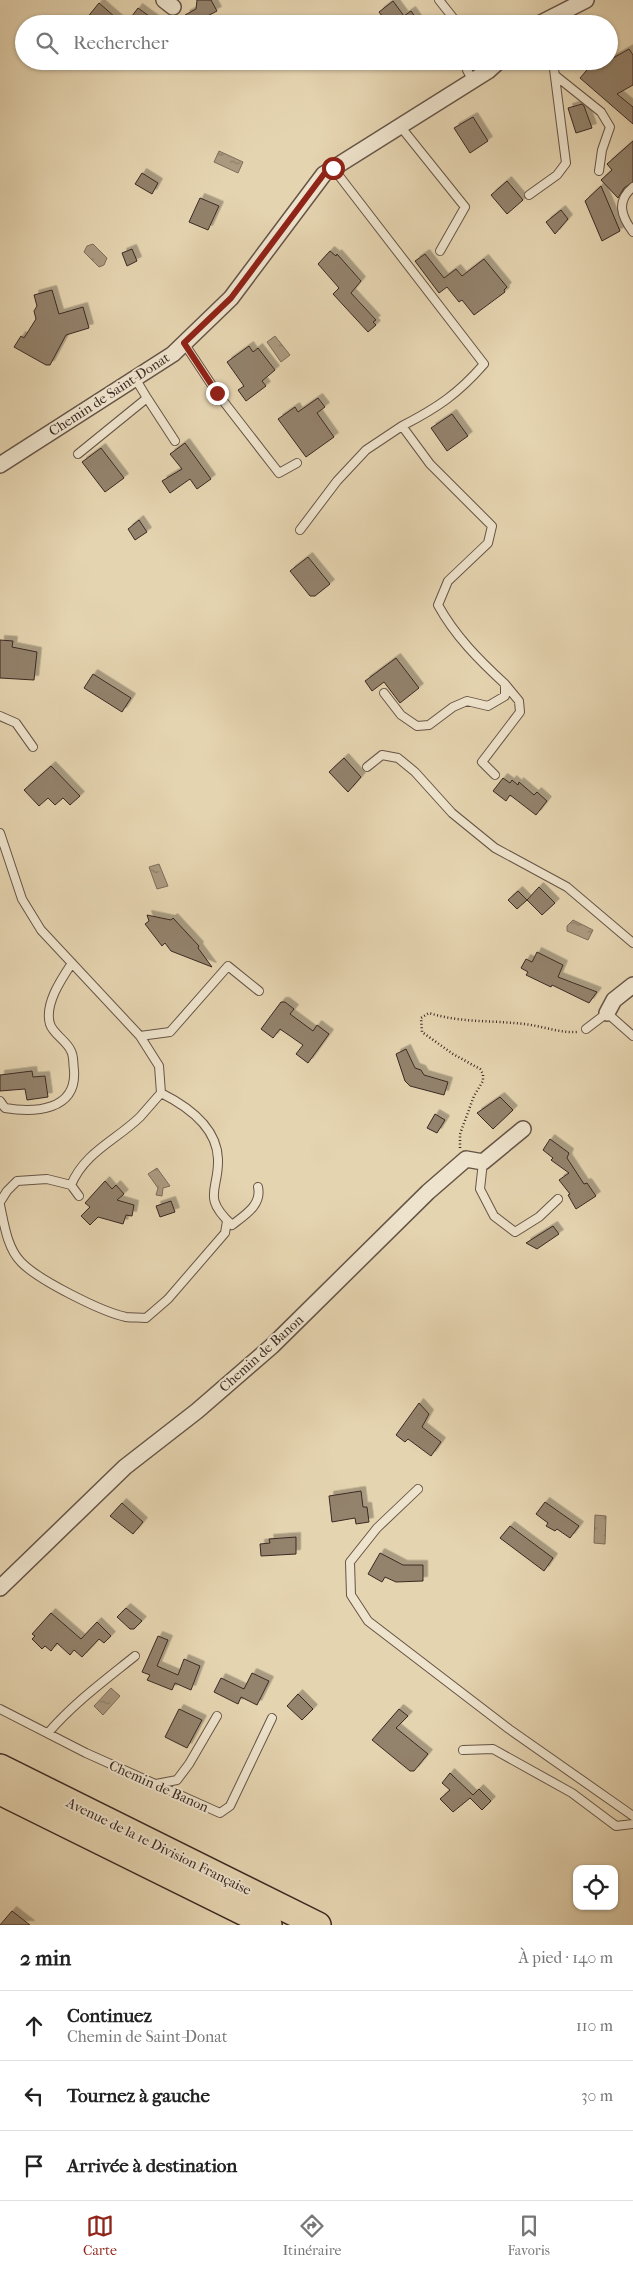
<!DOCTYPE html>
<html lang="fr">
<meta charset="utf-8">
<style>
body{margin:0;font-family:"IM FELL French Canon",serif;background:#f2f2f2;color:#222}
.controls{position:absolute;right:15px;bottom:15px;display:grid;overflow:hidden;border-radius:10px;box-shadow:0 1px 4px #0004}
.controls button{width:45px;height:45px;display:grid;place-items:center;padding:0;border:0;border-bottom:1px solid #e0e0e0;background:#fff;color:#222;font:25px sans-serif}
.stop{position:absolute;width:15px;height:15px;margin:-11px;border:4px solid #8f2418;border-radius:50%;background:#fff}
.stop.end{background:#8f2418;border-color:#fff;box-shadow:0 1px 5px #0008}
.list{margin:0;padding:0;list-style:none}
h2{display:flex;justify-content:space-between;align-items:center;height:65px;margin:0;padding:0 20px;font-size:21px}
h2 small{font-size:16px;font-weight:400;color:#767676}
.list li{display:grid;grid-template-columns:32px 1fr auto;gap:15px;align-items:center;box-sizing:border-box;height:70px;padding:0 20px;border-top:1px solid #e0e0e0}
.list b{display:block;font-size:19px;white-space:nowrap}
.list p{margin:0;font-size:16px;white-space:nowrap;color:#767676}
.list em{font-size:16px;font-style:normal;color:#767676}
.icon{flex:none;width:28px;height:28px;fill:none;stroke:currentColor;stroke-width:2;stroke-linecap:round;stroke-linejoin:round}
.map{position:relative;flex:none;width:633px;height:1925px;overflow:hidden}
.search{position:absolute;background:#fff;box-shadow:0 1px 4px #0004;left:15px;right:15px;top:15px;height:55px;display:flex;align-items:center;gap:12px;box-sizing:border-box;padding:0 18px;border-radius:28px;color:#767676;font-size:19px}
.sheet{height:275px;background:#fff}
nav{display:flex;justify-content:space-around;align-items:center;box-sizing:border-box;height:70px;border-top:1px solid #e0e0e0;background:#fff;font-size:14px;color:#767676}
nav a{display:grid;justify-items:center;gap:2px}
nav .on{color:#8f2418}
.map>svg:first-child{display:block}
.water{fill:url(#water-ripples);stroke:#7e6d5b}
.building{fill:#93826c;stroke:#3b2923;filter:url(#shadow)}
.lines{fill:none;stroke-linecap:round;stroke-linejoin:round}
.service-casing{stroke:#665446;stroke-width:10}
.minor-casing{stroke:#665446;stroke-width:18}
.trunk-casing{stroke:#3b2923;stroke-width:28}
.path{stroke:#3b2923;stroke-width:2.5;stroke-dasharray:1 2.5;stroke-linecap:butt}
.service{stroke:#eee3cc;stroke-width:8}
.minor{stroke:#eee3cc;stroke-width:15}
.trunk{stroke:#e5d4b0;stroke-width:25}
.route{stroke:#8f2418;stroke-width:6}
.labels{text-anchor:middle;stroke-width:4;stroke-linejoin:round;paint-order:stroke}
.street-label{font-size:14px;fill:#3b2923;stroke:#eee3cc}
</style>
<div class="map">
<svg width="633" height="1925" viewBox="0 0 633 1925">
<defs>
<pattern id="water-ripples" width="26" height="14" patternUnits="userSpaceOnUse" patternTransform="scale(1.25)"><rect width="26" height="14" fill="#ab9a80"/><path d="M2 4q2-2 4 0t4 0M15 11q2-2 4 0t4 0" fill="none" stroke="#8c7e68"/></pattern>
<filter id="shadow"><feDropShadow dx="4.5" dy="-4.5" stdDeviation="0" flood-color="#0004"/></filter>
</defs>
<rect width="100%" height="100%" fill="#e5d4b0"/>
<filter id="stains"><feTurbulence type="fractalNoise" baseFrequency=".004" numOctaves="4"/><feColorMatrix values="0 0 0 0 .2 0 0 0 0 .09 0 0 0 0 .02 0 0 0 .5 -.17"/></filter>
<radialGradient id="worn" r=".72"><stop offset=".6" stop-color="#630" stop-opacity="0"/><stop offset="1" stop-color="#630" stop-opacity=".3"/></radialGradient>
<path class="water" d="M219,151l24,11 -5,11 -24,-11z
M93,244l14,14 -3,7 -5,2 -15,-15 3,-6z
M275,336l15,19 -9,7 -14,-20z
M159,864l9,22 -11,3 -8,-22z
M573,920l20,10 -5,10 -21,-9v-5z
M157,1168l13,18 -7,2 -1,8 -6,-1 2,-7 -10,-14z
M595,1515l11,1 -1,28 -11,-1z
M111,1688l9,8 -17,19 -9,-9z"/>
<path class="building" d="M197,0h14l6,11 -23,12 -9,-8 11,-6z
M393,1l11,15 7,-5 9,13h-32l-9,-12z
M99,3l24,21h-31l-6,-5z
M138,8l22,16h-34z
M629,49l4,6v30l-16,9 16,13v17l-53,-46 14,-16 5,4z
M582,104l2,2 8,22 -16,5 -8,-25z
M473,117l15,24 -18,12 -16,-25z
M633,141v41l-9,6 -6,10 -17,-18 11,-10 -5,-6z
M142,173l16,10 -6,11 -17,-10z
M507,181l16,19 -16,14 -16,-19z
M601,186l19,45 -18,10 -17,-40z
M200,198l19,8 -11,24 -19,-8z
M561,210l7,9 -13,15 -9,-12z
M132,249l5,12 -10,5 -5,-13z
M330,251l6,5 1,-2 24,27 -10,12 25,27 -3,2 3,3 -8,7 -35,-38 6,-6 -21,-24z
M425,254l19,24 12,-9 6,7 22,-17 23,28 -3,3 1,2 -31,23 -12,-15 -3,2 -12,-15 -8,6 -24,-32z
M52,290l7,24 24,-7 6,21 -23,7 -16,30h-4l-32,-18 7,-11 3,2 12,-19 -2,-8 3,-5 -3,-11z
M249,346l4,6 5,-4 17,22 -13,11 4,5 -20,15 -8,-11 6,-4 -17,-24z
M318,398l7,9 -8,6 17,24 -28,20 -28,-38 17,-12 3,5z
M452,414l16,22 -21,15 -16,-23z
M185,443l26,36 -14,10 -7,-10 -20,14 -8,-12 20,-12 -12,-15z
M101,448l23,30 -19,14 -23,-30z
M139,520l8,12 -12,8 -7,-11z
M308,557l22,27 -15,12h-5l-20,-25z
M0,640l13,1 -1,6 25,5 -3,28 -34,-2z
M396,658l23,30 -19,15 -16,-21 -12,9 -7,-10z
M93,674l38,24 -9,14 -38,-24z
M344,758l17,19 -13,15 -19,-20z
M51,766l29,30 -10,9 -7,-7 -8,7 -7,-7 -9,8 -15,-16z
M503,778l7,5 2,-3 6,5 1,-3 15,13 3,-3 10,9 -11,14 -26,-20 -4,6 -13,-10z
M539,887l16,16 -13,12 -15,-15z
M518,891l9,9 -10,9 -9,-9z
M147,915l24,5 2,-2 26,28 -1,2 14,19 -41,-16 -6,-8 -3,3 -17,-22 4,-3z
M537,952l26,13 -5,12 39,15 -8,11 -37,-18 -1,2 -25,-12 2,-3 -7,-4 5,-9 6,3z
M281,1002h4l9,7 -4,5 23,17 4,-6 12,9 -21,29 -12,-9 7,-9 -23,-16 -7,9 -12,-9z
M406,1049l9,19 6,2 3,5 24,7 -4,13 -34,-9 -5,-5 -9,-27z
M32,1071l1,6 12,-1 3,21 -21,3 -2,-11 -25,2v-16z
M500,1097l13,13 -20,19 -16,-16z
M435,1114l10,6 -8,13 -10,-5z
M550,1139l19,14 -2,5 17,26 3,-1 9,13 -20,13 -8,-14 2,-1 -11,-14 10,-7 -18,-13 2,-2 -10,-8z
M105,1181l7,8 4,-4 8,9 -7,6 17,5 -2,11 -6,-1 -3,9 -25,-7 -8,8 -9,-9 9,-9 -5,-4z
M171,1201l4,11 -15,5 -4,-11z
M553,1226l6,8 -22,15 -11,-6z
M419,1403l10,11 -7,13 19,15 -10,14 -23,-17 -3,3 -9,-7z
M361,1491l2,16h4l2,15 -13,2 -1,-6 -23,4 -3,-26z
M545,1502l34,24 -9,12 -13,-9 -2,2 -9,-5 2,-3 -12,-9z
M122,1503l21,19 -10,12 -23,-18z
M510,1526l43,32 -9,13 -44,-33z
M296,1537v17l-35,2 -1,-12 10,-1 -1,-4z
M380,1553l23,12h20v16l-27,1 -11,-5 -3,5 -14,-8z
M126,1608l16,13 -8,8h-4l-13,-12z
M51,1613l30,26 16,-17 14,14 -7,7 -5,-4 -17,18 -8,-7 -4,5 -13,-12 -6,8 -6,-5 -3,3 -10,-10 3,-3 -3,-2z
M158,1636l10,4 -11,26 21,9 6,-16 16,7 -9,24 -16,-7 -3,7 -25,-10 3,-5 -8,-3z
M252,1673l17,8 -12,24 -16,-8 -3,7 -24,-12 7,-14 23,11z
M298,1694l15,15 -11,11 -15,-14z
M179,1709l23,11 -15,28 -22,-11z
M399,1709l9,7 -12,12 32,26 -14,17h-4l-38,-31z
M450,1773l23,22 6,-6 12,12 -9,9 -12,-12 -17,14 -13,-13 10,-9 -8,-7z
M12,1911l18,14h-30z"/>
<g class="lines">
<defs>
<path id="service" d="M439,0l19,24
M469,61l-2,9 6,11
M556,76l45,36 9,15 -8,23 -3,21
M400,126l65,81 -25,44
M333,168l151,196c-26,30 -47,44 -82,62
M633,187c-17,14 -12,29 0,45
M529,195l28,-20 9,-12 -13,-102
M184,343l33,50 62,80 18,-10
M147,398l28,43
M78,454l69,-56 -12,-20
M300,530l37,-49 29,-31 36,-24 28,38 62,62 -4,17 -40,38 -10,24c17,31 41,55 67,79v12l-17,10 -21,-5 -14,6 -24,18 -12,1 -16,-11 -17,-22
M0,716l16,7 17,24
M367,767l15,-12 16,3 17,14 37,41 43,35 72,39 66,56
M495,775l-13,-13 38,-50 -1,-11 -14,-17
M0,833l22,66 19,31 99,106 30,-4 58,-66 31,25
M586,1029l21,-16 26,23
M161,1093c26,13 56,34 57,66 1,32 -17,37 14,66 13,-10 30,-20 26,-38
M0,1101l5,7c29,5 72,3 69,-38 -1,-5 0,-14 -3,-19 -4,-10 -18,-17 -21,-27 -6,-20 12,-46 22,-61
M483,1162l-3,27 14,27 21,16 24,-15 19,-18
M79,1196l-8,-11c14,-33 44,-44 69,-68 7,-8 14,-16 21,-24l-2,-27 -19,-30
M0,1202l7,-11 10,-10 30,-2 24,6
M0,1205c4,18 7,43 21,57 17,18 81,50 105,55 7,1 13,0 20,1l22,-19 57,-66 2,-12
M418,1489l-41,39 -27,34 1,33 17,26 141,108 124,87
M0,1709l86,44 134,60 10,-7 42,-88
M48,1733c26,-30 56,-52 87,-77
M463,1750l30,-1 79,44 44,33 17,-2
M156,1784l21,-4 12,-16 28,-48"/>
<path id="minor" d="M164,0l9,7
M539,24l47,-24
M0,465l173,-111 58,-56 93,-124 164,-103 11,-10
M607,1013l7,-13 19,-15
M0,1588l125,-121 72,-56 75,-65 156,-154 38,-33 17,3 40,-33"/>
<path id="trunk" d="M0,1767l318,158
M0,1792l269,133"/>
</defs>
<use href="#service" class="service-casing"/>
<use href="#minor" class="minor-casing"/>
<use href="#trunk" class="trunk-casing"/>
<path class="path" d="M460,1148v-14l14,-38 9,-15v-7l-3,-5 -27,-15 -31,-22 -1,-14 8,-5c32,10 62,7 95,11 18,2 35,9 53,8"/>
<use href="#service" class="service"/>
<use href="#minor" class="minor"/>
<use href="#trunk" class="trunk"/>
</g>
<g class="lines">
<path class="route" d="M217,393l-33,-50 47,-45 93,-124 9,-6"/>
</g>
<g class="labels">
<g class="street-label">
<text transform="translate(109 394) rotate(-33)" y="5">Chemin de Saint-Donat</text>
<text transform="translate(261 1353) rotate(-42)" y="5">Chemin de Banon</text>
<text transform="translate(159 1786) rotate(24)" y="5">Chemin de Banon</text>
<text transform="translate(159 1846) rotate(26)" y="5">Avenue de la 1e Division Française</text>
</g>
</g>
<rect width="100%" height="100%" filter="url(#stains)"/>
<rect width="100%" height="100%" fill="url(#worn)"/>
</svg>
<div class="controls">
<button><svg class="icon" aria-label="locate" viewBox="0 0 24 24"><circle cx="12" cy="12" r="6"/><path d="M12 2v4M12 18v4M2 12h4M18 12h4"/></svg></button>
</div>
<div class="stop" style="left:333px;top:168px"></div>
<div class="stop end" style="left:217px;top:393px"></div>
<div class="search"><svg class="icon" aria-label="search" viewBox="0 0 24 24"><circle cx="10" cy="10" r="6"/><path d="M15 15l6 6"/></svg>Rechercher</div>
</div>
<section class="sheet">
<h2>2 min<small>À pied · 140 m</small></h2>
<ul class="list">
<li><svg class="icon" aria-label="ahead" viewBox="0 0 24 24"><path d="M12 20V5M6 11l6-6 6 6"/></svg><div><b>Continuez</b><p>Chemin de Saint-Donat</p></div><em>110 m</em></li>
<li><svg class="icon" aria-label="left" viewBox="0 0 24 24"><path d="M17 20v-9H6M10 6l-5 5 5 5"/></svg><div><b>Tournez à gauche</b></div><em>30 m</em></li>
<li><svg class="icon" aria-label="arrive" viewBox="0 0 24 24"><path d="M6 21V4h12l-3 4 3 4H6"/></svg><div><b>Arrivée à destination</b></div></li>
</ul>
</section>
<nav>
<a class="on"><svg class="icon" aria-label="map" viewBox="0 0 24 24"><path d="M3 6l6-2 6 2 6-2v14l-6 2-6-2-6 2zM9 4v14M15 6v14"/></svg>Carte</a>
<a><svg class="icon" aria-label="directions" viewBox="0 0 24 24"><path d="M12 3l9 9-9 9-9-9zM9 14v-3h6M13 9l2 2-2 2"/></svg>Itinéraire</a>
<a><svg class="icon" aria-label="saved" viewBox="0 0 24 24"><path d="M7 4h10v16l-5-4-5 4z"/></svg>Favoris</a>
</nav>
